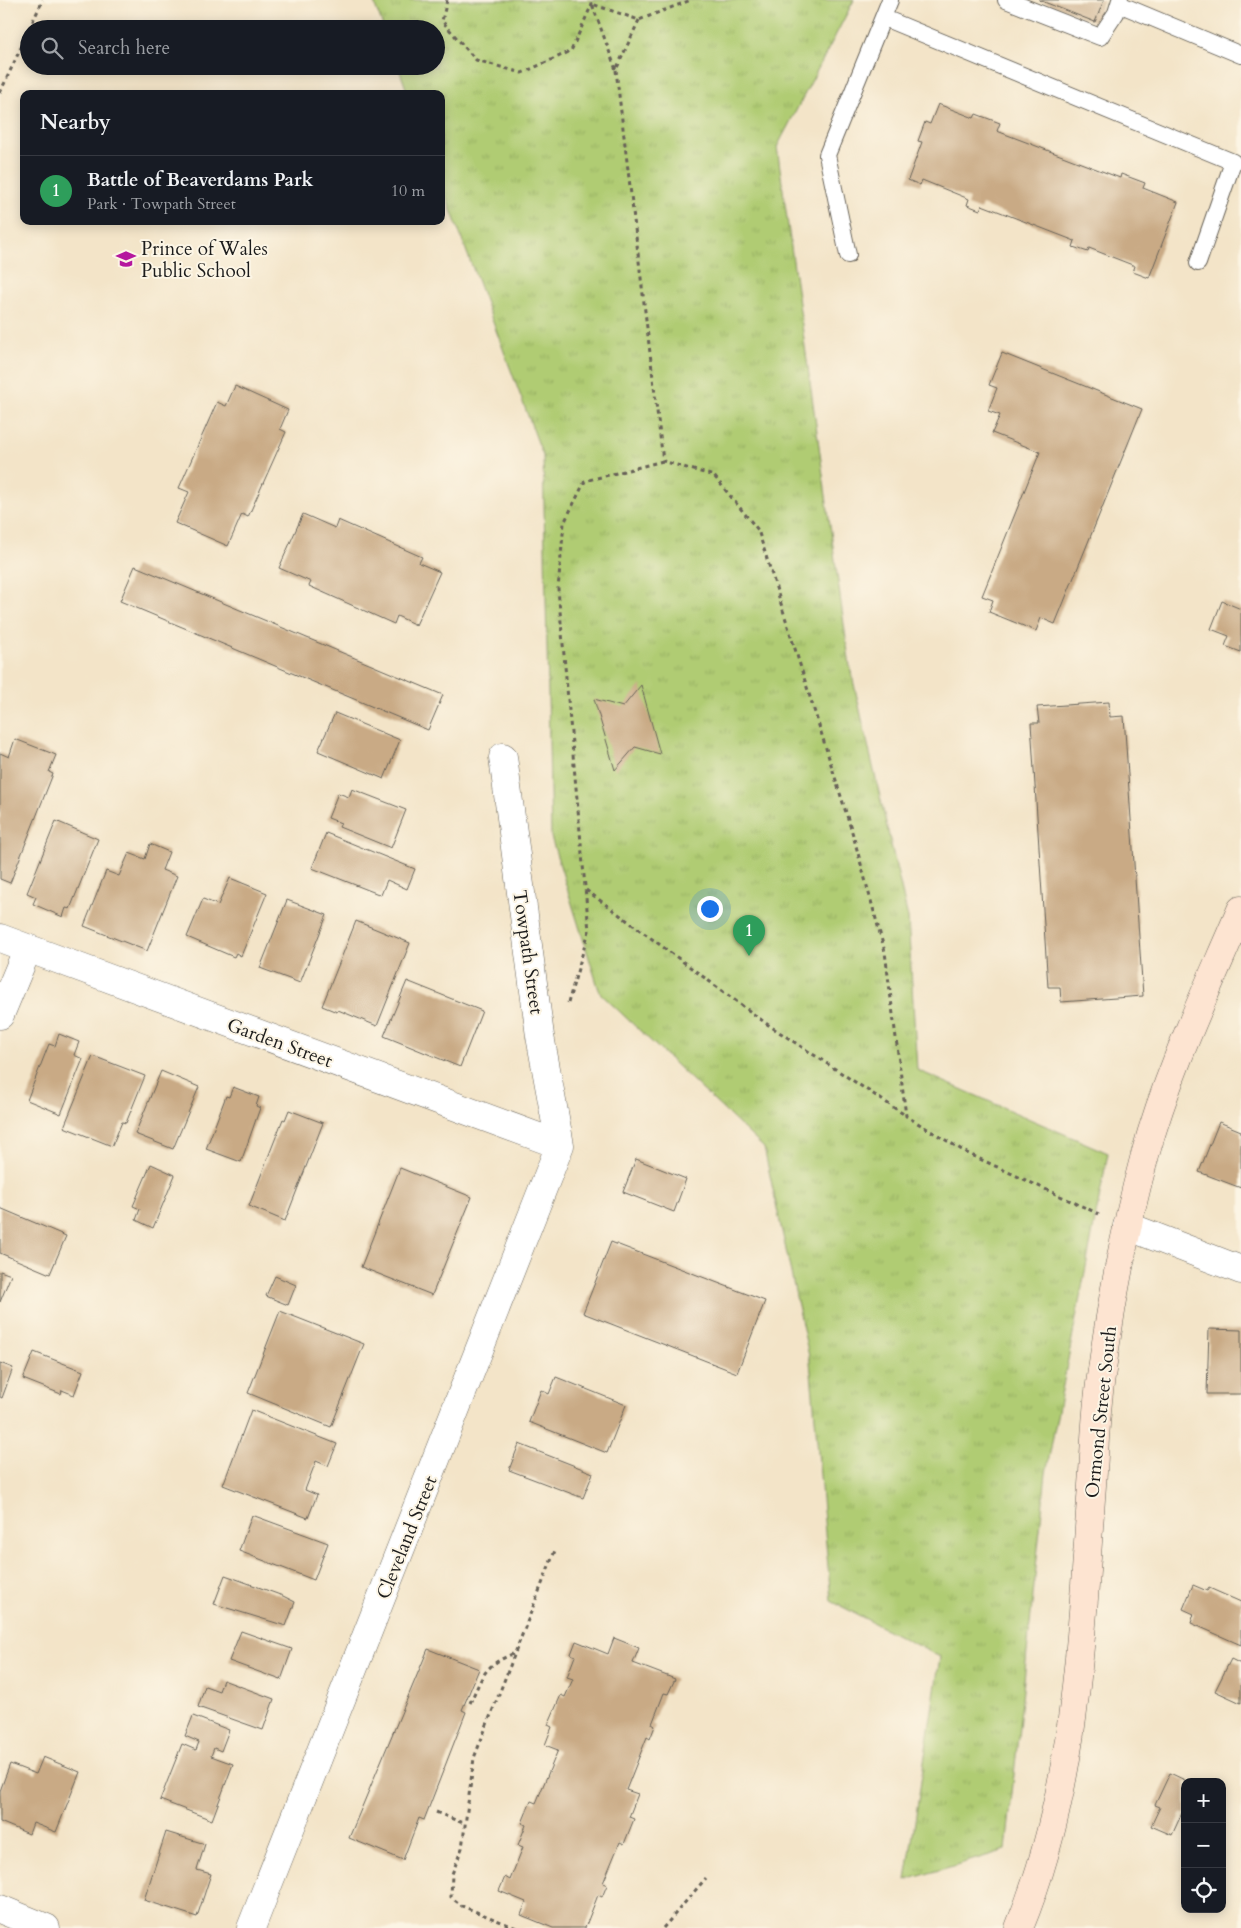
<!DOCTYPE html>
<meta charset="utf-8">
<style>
body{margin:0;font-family:Cardo,serif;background:#20242c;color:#f1f3f6}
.controls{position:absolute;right:15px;bottom:15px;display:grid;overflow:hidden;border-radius:10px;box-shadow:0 2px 12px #0003}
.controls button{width:45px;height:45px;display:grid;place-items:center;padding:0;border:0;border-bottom:1px solid #363941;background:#171b24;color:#f1f3f6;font:25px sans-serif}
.you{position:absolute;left:709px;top:908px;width:18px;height:18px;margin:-12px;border:4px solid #fff;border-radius:50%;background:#1a73e8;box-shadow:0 0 0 8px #1a73e833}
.badge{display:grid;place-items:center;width:32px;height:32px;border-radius:50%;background:#d690ce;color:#fff;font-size:16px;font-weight:700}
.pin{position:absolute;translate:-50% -41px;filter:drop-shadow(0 1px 2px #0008)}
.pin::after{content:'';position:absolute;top:26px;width:18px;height:15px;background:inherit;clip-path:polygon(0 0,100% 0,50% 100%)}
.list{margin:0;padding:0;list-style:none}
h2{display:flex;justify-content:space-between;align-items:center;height:65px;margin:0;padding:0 20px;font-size:21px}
h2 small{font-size:16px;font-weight:400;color:#9ea1a6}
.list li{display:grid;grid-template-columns:32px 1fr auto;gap:15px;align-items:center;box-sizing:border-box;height:70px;padding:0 20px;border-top:1px solid #363941}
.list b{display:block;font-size:19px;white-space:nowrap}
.list p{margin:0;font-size:16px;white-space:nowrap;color:#9ea1a6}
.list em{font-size:16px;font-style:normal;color:#9ea1a6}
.icon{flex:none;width:28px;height:28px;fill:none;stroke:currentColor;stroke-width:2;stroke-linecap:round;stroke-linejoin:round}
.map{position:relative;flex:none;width:1241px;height:1928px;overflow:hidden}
.search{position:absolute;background:#171b24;box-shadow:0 2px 12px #0003;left:20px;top:20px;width:425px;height:55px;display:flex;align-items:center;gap:12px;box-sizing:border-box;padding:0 18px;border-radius:28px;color:#9ea1a6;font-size:19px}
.panel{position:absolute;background:#171b24;box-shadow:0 2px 12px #0003;left:20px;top:90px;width:425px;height:135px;border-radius:10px}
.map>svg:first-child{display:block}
.park{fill:url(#park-tufts);stroke:#667448}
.building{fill:#c9aa85}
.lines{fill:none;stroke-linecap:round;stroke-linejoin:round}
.service-casing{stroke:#676258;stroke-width:18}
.minor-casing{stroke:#676258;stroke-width:29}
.tertiary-casing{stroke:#676258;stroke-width:29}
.secondary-casing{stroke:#676258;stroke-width:29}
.path{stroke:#676258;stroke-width:3;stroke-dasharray:4 4;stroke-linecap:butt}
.service{stroke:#fff;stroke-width:16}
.minor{stroke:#fff;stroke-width:28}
.tertiary{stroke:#fff;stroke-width:28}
.secondary{stroke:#fde4d1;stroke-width:28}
.labels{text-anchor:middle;stroke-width:4;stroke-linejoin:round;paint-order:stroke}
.poi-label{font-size:19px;fill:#1c1c1c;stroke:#fcf5e5;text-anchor:start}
.street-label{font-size:19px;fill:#1c1c1c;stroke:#fcf5e5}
</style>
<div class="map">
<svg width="1241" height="1928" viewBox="0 0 1241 1928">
<defs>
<pattern id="park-tufts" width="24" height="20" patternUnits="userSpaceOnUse" patternTransform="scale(1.25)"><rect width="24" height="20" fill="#b0cc73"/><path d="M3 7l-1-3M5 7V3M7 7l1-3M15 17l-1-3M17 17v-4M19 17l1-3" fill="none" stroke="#97af63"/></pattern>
</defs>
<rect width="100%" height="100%" fill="#fcf5e5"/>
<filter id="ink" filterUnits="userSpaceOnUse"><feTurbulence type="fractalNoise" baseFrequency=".02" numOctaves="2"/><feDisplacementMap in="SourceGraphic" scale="10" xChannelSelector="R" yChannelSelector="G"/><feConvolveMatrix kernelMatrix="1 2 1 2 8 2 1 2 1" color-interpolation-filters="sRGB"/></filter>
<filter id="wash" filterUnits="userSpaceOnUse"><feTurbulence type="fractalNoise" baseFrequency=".0096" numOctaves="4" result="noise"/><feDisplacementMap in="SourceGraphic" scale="20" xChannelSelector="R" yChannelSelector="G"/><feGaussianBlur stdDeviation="1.12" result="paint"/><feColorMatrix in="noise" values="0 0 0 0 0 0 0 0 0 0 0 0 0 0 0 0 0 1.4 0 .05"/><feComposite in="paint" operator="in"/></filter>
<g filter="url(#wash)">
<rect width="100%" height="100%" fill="#f3e4c8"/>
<path class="park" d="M373,0h481l-77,147 73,520 58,251 9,152 191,83 -62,320 -40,377 -100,30 34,-223 -109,-56 -21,-240 -46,-213 -164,-155 -49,-156 -8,-381 -102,-273v-89h-33l-10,-28h38v-37h-52z"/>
<g id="blocks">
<path class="building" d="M1039,0h65l-9,22z
M938,104l36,14 2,-4 24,9 -3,8 123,47 1,-4 24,9 -2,5 35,14 -29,76 -16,-6 2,-6 -46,-18 -1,4 -15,-5 2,-6 -93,-36 -2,5 -13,-5 2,-6 -47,-19 -2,5 -12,-5 14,-38 -4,-1 7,-19 5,2z
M1002,353l140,56 -87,215 -14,-6 -5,13 -47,-19 4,-12 -11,-4 58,-144 -48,-19 8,-18 -12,-4 9,-23 -8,-3z
M235,386l53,24 -8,19 6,3 -38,85 -6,-3 -14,32 -53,-23 14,-31 -10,-4 38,-86 9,4z
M303,514l32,14 3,-8 84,37 -3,6 21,9 -24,53 -19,-9 -3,8 -85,-38 2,-4 -32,-14z
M135,566l308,129 -15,35 -308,-129z
M1222,601l19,8v43l-16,-6 4,-10 -18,-7z
M641,685l19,69 -25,-7 -20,23 -21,-71 29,8z
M1109,702l1,15 14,-1 19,280 -82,6 -1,-15h-12l-17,-264h8l-2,-16z
M335,713l65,27 -16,39 -66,-28z
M15,739l41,16 -7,17 4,2 -43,109 -10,-4v-126l9,4z
M352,789l54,21 -15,38 -52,-21 2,-4 -13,-5 10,-25 11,4z
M56,821l42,18 -28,70 -4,-1 -3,9 -30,-13 3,-7 -9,-4z
M326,833l89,36 -8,20 -20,-9 -6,15 -69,-27z
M150,844l19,8 -7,18 15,6 -30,75 -63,-25 22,-55 13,5 10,-23 16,6z
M230,878l37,15 -26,63 -5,-3 -2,4 -47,-20 16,-38 15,6z
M287,900l40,15 -27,68 -40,-15z
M356,921l54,22 -33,83 -39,-16 -1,2 -15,-6z
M407,981l75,30 -22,56 -76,-31z
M59,1034l20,8 -5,13 9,4 -22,55 -34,-14 22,-56 6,2z
M93,1056l52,20 -19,47 -4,-1 -10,24 -48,-19z
M161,1071l38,16 -26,62 -38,-15z
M233,1087l26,10 -3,9 4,2 -19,54 -35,-13 20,-53 3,1z
M289,1110l34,13 -38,98 -36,-15 34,-87 2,1z
M1219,1122l22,9v57l-42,-16z
M636,1159l50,20 -12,33 -51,-20z
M151,1164l24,11 -22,53 -17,-8 4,-11 -7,-3z
M400,1168l72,29 -40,98 -71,-28z
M0,1208l66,28 -16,38 -50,-21z
M611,1242l154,59 -28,72 -154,-60z
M0,1271l11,4 -11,27z
M275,1276l21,9 -8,20 -22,-9z
M280,1311l84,33 -33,83 -83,-34z
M1209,1329l32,1v64h-34z
M34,1352l49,19 -9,24 -12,-5 -1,4 -38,-15z
M0,1363l13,5 -11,30 -2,-1z
M556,1377l70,28 -19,48 -78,-31 12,-32 8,4z
M251,1410l86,34 -9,22 -12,-5 -11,29 12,5 -9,23 -85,-33z
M519,1444l74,29 -10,25 -74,-28z
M252,1515l76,28 -14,37 -75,-29z
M225,1575l58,21 12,6 -9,24 -72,-22z
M1193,1585l14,6 2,-3 32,14v43l-50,-22 3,-9 -11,-5z
M241,1631l51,18 -11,31 -52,-19z
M614,1638l25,10 -6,15 42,16 -7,15 -4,-1 -12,31 3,2 -5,13 -3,-2 -21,53 12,4 -9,23 5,2 -10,25 -4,-2 -17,41 4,2 -5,12 -4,-2 -13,33h-32l-32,-13 5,-13 -27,-11 6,-14 5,3 13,-33 -5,-2 8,-20 -4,-2 9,-22 5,2 22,-53 -13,-5 7,-18 -4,-2 13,-30 4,2 8,-18 -6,-2 8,-21 -4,-2 5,-13 32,13z
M428,1649l51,20 -17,41 4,2 -42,108 -5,-2 -16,42 -54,-22z
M1231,1659l10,5v39l-26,-12z
M223,1680l51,19 -11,31 -65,-23 7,-21 14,5z
M193,1716l36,14 -8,21 -7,-3 -3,8 22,8 -21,56 -52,-20 22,-56 14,6 3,-8 -14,-6z
M43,1757l37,15 -24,60 -23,-9 -4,11 -29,-12v-31l10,-27 26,10z
M1170,1773l19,9h-4v33l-3,-2 -10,22 -21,-9 9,-19 -5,-2z
M166,1832l39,12 -8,26 14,4 -14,43 -53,-17z"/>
</g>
</g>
<g filter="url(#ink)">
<use href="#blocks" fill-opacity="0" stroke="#676258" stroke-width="1"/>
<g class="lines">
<defs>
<path id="service" d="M1006,0l94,37 16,-24 4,-13
M1119,4l122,51
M884,18l349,144 -35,101
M848,255l-21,-100 63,-155"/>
<path id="minor" d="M503,757l37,279 20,109
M0,938l560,207
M0,1015l27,-65
M0,1909l46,19
M251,1928l309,-783"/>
<path id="tertiary" d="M1127,1226l114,44"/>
<path id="secondary" d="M1019,1928c60,-145 62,-302 74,-456 2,-31 3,-63 8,-95 10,-74 24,-149 44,-222 23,-84 62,-165 96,-245"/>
</defs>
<use href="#service" class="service-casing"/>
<use href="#minor" class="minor-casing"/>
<use href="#tertiary" class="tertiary-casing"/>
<use href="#secondary" class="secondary-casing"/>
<path class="path" d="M447,0l-5,21 34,39 46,13 49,-22 21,-47 -1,-4
M639,20l-23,50 -24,-66 47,16 52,-20
M29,29l14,-29
M616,70l47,391 51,15 44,54 95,305 32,117 21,164 61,37 132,61
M0,93l29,-63
M586,890l181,134 138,91
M568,1003l21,-72 -31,-342 6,-66 21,-42 78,-20
M470,1703c13,-28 14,-38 45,-50
M436,1812l29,12
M516,1928l-54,-22 -11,-9 1,-23 10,-26 12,-90 82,-210
M663,1928l43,-50"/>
<use href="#service" class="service"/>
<use href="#minor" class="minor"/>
<use href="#tertiary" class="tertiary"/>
<use href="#secondary" class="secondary"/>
</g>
</g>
<defs>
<symbol id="school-bare" viewBox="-9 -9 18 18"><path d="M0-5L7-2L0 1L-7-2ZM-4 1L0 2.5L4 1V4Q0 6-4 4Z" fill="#b5179e" stroke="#fcf5e5" stroke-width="2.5" paint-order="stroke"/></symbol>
</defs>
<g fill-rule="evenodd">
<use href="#school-bare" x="112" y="245" width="28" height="28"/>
</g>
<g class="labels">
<g class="poi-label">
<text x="141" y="255">Prince of Wales<tspan x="141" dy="22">Public School</tspan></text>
</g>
<g class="street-label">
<text transform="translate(529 952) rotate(82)" y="7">Towpath Street</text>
<text transform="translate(280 1042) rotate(20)" y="7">Garden Street</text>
<text transform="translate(1100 1412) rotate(-84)" y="7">Ormond Street South</text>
<text transform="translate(406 1537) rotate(-68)" y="7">Cleveland Street</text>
</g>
</g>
</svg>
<div class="controls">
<button>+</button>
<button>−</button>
<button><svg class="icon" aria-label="locate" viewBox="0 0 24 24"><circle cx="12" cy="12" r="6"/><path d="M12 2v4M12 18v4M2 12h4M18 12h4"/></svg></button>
</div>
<div class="you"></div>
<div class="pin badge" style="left:749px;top:956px;background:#2e9e5b">1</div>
<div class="search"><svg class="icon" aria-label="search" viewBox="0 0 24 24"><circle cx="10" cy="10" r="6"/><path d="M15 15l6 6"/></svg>Search here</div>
<section class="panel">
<h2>Nearby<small></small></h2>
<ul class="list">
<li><span class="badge" style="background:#2e9e5b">1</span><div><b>Battle of Beaverdams Park</b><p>Park · Towpath Street</p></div><em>10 m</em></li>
</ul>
</section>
</div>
